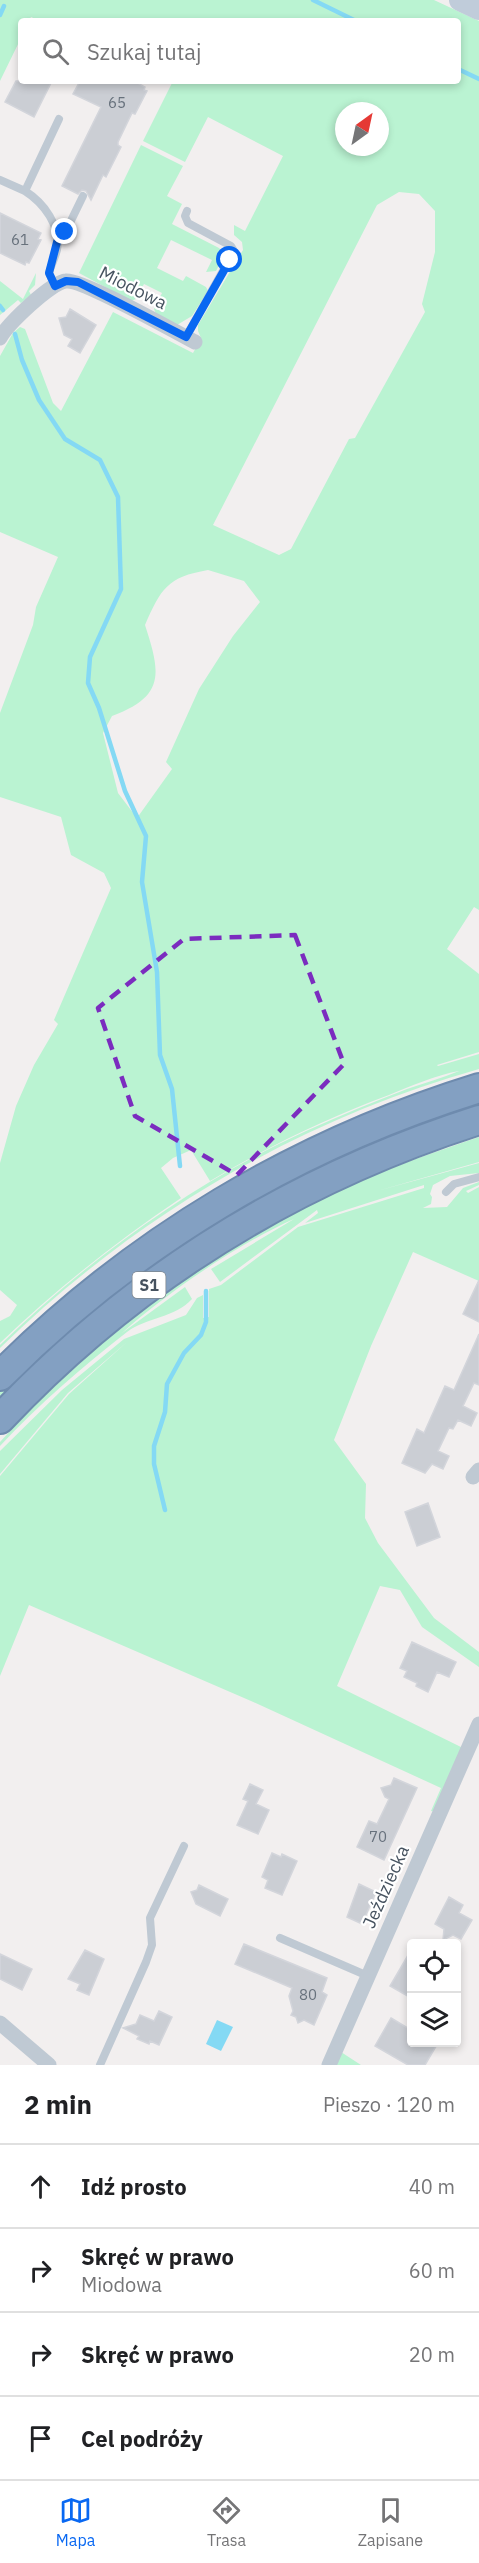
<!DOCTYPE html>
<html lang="pl">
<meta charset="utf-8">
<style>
body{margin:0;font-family:"IBM Plex Sans",sans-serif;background:#f6f6f6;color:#202124}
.controls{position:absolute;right:18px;bottom:18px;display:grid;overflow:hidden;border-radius:6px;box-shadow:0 3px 9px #0003}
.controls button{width:54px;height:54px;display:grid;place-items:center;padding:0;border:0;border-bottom:2px solid #e0e0e0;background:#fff;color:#202124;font:30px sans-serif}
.compass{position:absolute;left:335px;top:102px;width:54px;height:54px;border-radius:50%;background:#fff;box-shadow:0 3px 9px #0003;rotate:33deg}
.stop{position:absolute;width:18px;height:18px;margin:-14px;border:4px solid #0968f2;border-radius:50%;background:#fff}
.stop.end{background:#0968f2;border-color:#fff;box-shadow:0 2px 6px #0008}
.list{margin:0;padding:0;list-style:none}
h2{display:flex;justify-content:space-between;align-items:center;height:78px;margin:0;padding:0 24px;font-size:26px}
h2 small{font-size:20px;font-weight:400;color:#757577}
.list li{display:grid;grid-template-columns:39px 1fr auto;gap:18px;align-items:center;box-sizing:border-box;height:84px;padding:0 24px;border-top:2px solid #e0e0e0}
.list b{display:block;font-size:22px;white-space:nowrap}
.list p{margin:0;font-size:20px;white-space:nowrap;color:#757577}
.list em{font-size:20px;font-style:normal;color:#757577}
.icon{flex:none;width:33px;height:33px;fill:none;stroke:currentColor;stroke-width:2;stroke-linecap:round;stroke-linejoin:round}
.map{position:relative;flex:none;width:479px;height:2065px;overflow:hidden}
.search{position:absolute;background:#fff;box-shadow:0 3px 9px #0003;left:18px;right:18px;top:18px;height:66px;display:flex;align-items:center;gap:15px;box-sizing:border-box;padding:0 21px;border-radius:6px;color:#757577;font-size:22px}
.sheet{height:414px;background:#fff}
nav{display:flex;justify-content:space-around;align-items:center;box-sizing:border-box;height:84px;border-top:2px solid #e0e0e0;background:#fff;font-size:16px;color:#757577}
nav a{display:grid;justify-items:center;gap:3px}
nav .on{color:#0968f2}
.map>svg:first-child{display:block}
.green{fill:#baf3d2;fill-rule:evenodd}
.water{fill:#84d9f4}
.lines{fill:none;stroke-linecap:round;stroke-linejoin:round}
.stream{stroke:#84d9f4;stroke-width:4.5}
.building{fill:#cbced4;stroke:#d3d5db;stroke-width:1.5}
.highway-casing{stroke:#6e8bae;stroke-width:32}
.lane{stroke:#bfc9d3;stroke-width:8}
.street{stroke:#bfc9d3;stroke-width:15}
.secondary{stroke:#c0ccda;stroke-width:22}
.highway{stroke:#83a0c2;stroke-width:28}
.route{stroke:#0968f2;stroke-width:8}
.marked{fill:none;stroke:#7b2cbf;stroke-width:4.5;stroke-dasharray:12 8;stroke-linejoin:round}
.labels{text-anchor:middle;stroke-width:4.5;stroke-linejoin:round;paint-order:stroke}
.number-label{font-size:15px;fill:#67717c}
.shield{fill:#fff;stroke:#7e868f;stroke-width:1.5}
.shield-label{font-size:16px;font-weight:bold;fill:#46525f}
.street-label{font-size:18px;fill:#46525f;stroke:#fff}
</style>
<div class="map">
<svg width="479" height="2065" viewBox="0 0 479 2065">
<rect width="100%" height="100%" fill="#f2efef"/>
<path class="green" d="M0,0h434l45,21v889l-5,-3 -27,42 32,25v78l-42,13 1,1 41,-12v15c-181,51 -345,148 -479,279v-3c90,-87 192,-162 306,-214 33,-15 67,-29 101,-42 17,-6 35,-11 52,-18 -23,4 -48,15 -70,24 -62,23 -122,52 -179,86l-19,-31 -18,8 -12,10 20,30c-65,44 -125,91 -181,145v-22l10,-5 7,-11 -17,-15v-127l16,-57 18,-41 24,-41 -4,-4 57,-132 -7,-15 -33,-18 -10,-38 -61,-20v-84l33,-88 3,-18 22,-50 -58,-25v-176l13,-23 7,-6 5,2 28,74 8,8 52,-99 80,41 8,-15 -3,-7v-6l45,-75 -1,-8 -8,-7v-10l11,6 38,-75 -75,-39 -23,45 -42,-21 30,-60h285v-60h-418l-9,-4 -2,4h-8v17l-21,43zM344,111h36v36h-36zM399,192l20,2 16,17v41l-13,52 3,8 -70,126 -6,1 -58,110 -12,6 -66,-30 164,-320zM208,570l36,11 16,21 -27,34 -34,53 -33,73 6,7 -35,49 -19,-25 -15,-60 9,-17c53,-20 49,-42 33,-91 16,-36 22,-48 63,-55z
M141,145l42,21 -16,30 15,8 -10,20 47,24 6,6 -9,17 -10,1 6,-12 -41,-20 -14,28 26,13 3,-5 20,11 2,4 -16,25 -15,9 -21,-11 -2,-5 8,-16 -18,-9 -8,15 -5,2 -52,-28z
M36,273l-1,12 -6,6 2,4 -10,8 -3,-3 -18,15v-34l23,18z
M479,1098v11l-86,28 -393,265v-14l92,-85 165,-113z
M479,1137v25l-102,29 102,-28v10l-29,3 -17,9 -3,9 2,3 -1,7 -8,4 24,-1 16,-19 16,-6v3l-13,6 2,2 11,-6v94l-66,-29 -42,94 -37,94 32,44 -1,34 13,25 56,75 45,34v15l-57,-40 -22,-37 -20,-4 -43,100 126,62 -27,64 -5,-1 10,-23 -190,-87 -222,-96 -29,71v-200l69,-82 58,-52 -59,51 -68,81v-23l62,-61 62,-51 62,-24 11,-17 6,-3v23l6,-1v-28l12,-4 77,-58 126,-39v-3l-119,38 13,-10 -1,-3 -97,72 -9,-13 83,-50c-53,23 -129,75 -172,114l63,-46 7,12c-17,19 -45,18 -65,33 -45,35 -88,72 -127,114v-4c98,-107 218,-197 351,-257 41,-19 85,-33 128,-48z
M341,2052l20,13h-26z"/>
<path class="water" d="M217,2020l16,7 -12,24 -15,-7z"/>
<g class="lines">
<path class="stream" d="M313,0l43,21
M0,15l4,-9
M458,69l21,10
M0,306l3,4
M15,334l7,26 17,40 26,39 35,21 18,37 3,92 -31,68 -2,26 11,25 26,83 21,45 -4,46 15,90 3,83 12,34 8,77
M165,1510l-11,-46v-18l11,-34 2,-28 17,-31 17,-18 5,-13v-31"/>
</g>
<path class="building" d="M16,81h36l-18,36 -29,-15z
M80,81h54l11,6 -1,3 3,1 -12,23 -3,-1 -14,29v3l3,2 -15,30 -3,-2 -12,25 -5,-9 -4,-1 -4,4 -16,-8 39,-79 -28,-13z
M0,213l41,20 -3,6 3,1 -12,23 -3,-1 -1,3 -25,-12z
M70,309l26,16 -16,28 -12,-7 4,-7 -8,-4 -5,-17 7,-1z
M479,1280v42l-16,-8z
M479,1334v51l-5,-2 -11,23 14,7 -6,13 -13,-6 -5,9 -4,-1 -11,23 11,5 -6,13 -11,-5 -7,9 -23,-10 15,-34 7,4 21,-47 9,4z
M428,1503l12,34 -23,9 -12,-34z
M412,1642l44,20 -7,15 -12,-5 -9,20 -12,-6 1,-3 -13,-6 3,-6 -7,-3z
M394,1778l23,10 -33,72 -27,-13 12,-26 8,3 12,-25 -4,-2 -4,-9 10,-3z
M250,1784l13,6 -7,14 13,6 -11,24 -21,-9 11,-24 -5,-2z
M272,1853l9,4 1,-3 15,7 -15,34 -17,-7 3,-8 -6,-3z
M359,1884l17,8 -14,32 -15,-7z
M199,1885l29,14 -8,17 -24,-12 -5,-12 6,-2z
M449,1897l14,8 -4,8 13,7 -11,19 -8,-4 -10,5 1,-11 -9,-5z
M244,1944l83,34 -5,14 5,3 -13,30 -10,-5 -6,3 -2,-6 -5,-2 2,-4 -4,-15 3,-8 -57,-24z
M85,1950l19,9 -15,36 -12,-5 3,-6 -12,-5z
M411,1950v48l-21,-12z
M0,1954l32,15 -10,21 -22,-11z
M159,2011l13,6 -13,28 -9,-4 -1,3 -12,-5 2,-3 -16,-8 13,-4 4,-9 14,6z
M391,2018l20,12v13h27l-13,22h-17l-33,-19z"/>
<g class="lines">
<defs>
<path id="highway" d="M0,1376c134,-135 298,-232 479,-288
M0,1419c134,-142 294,-240 479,-299"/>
</defs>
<use href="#highway" class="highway-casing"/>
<path class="lane" d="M0,180l25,11
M58,242l7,-9 18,-37
M55,286l-6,-13c2,-8 6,-15 8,-23 4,-24 -13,-47 -32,-59l34,-72
M186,337l48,-86 -3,-5 -43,-23 -3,-7 2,-5
M446,1192l8,-8 25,-7
M280,1938l88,38
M100,2065l46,-103 6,-17 -2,-27 34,-72"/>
<path class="street" d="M0,338c7,-13 51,-56 66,-57 16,-2 108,50 129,61
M473,1477l6,-7
M0,2023l49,42
M329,2065l150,-341"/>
<path class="secondary" d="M460,0l19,9"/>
<use href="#highway" class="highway"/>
</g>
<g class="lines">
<path class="route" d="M65,232l-8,10 -8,31 6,13 11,-5 12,1 108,55 44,-77"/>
</g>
<path class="marked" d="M295,935l49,129 -107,111 -102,-59 -37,-108 86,-69z"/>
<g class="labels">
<g class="number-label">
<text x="117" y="108">65</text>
<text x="20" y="245">61</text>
<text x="378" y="1842">70</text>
<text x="308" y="2000">80</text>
</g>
<rect class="shield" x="132.5" y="1272" width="33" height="26" rx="4.5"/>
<g class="shield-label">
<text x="149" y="1291">S1</text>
</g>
<g class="street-label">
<text transform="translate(133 288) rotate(27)" y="6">Miodowa</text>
<text transform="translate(386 1887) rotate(-66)" y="6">Jeździecka</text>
</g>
</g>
</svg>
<div class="controls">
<button><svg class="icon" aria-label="locate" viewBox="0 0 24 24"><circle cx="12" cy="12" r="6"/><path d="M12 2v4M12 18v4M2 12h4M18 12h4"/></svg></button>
<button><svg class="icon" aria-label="layers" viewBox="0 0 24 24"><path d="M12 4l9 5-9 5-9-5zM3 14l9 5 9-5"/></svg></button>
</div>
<svg class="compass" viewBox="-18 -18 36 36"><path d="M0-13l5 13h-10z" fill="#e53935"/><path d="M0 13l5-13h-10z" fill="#757577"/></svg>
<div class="stop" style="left:230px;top:260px"></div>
<div class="stop end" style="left:65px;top:232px"></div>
<div class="search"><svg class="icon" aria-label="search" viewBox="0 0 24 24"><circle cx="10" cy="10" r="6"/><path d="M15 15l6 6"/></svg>Szukaj tutaj</div>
</div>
<section class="sheet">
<h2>2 min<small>Pieszo · 120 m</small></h2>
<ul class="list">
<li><svg class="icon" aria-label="ahead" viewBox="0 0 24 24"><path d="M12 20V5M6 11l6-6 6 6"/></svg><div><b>Idź prosto</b></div><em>40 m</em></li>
<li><svg class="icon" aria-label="right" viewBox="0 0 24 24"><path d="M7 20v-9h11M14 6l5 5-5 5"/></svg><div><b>Skręć w prawo</b><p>Miodowa</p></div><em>60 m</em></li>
<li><svg class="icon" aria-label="right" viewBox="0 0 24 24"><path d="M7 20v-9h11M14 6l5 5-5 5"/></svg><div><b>Skręć w prawo</b></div><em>20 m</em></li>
<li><svg class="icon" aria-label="arrive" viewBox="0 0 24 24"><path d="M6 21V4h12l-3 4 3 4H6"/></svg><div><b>Cel podróży</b></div></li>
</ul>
</section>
<nav>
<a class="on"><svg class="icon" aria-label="map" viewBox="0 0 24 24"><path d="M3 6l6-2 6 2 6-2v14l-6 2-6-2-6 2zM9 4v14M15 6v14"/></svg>Mapa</a>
<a><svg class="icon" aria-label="directions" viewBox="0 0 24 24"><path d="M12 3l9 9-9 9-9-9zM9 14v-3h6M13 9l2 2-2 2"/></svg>Trasa</a>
<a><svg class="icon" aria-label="saved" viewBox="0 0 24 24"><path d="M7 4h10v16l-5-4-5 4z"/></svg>Zapisane</a>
</nav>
